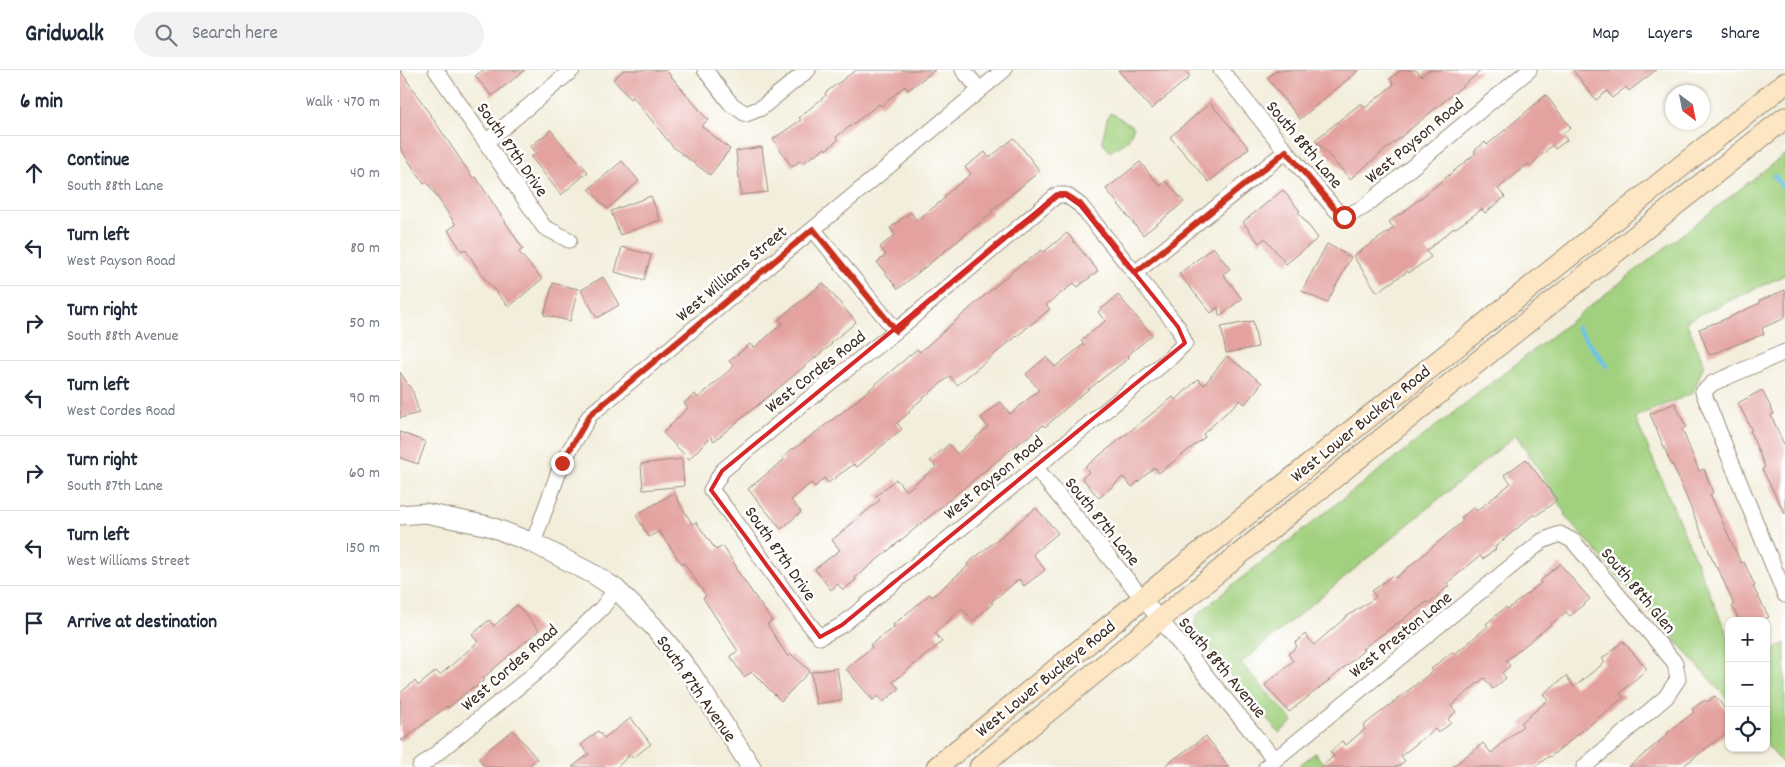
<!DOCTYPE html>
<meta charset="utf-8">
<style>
body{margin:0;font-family:Dekko,sans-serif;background:#f2f2f3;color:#1f2937}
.controls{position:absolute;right:15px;bottom:15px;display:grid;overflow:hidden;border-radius:10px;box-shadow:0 1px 4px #0004}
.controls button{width:45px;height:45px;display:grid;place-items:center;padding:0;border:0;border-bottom:1px solid #e0e1e3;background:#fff;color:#1f2937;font:25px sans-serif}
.compass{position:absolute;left:1265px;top:15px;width:45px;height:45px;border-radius:50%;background:#fff;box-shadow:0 1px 4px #0004;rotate:148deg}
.stop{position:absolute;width:15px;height:15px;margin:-11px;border:4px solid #c8321e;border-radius:50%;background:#fff}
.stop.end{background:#c8321e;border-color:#fff;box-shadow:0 1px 5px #0008}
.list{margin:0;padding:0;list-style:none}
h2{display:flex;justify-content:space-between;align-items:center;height:65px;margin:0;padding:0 20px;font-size:21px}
h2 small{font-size:16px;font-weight:400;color:#747a83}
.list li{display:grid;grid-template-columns:32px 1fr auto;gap:15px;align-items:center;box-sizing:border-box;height:75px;padding:0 20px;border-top:1px solid #e0e1e3}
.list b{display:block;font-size:19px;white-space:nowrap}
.list p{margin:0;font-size:16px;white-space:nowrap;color:#747a83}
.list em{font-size:16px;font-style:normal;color:#747a83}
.icon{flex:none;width:28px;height:28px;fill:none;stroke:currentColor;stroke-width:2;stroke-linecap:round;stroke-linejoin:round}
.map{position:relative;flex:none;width:1385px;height:697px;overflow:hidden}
header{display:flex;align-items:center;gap:30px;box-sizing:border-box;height:70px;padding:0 25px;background:#fff;border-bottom:1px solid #e0e1e3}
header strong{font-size:24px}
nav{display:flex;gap:28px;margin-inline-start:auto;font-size:18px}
.search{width:350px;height:45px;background:#f2f2f3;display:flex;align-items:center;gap:12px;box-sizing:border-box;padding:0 18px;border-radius:28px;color:#747a83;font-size:19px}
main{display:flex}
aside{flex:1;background:#fff}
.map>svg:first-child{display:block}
.green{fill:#a1d07e;stroke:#6e7d4e}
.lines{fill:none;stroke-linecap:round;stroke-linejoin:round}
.stream{stroke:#6bc2e8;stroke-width:4.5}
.building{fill:#e3a29f}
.minor-casing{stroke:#978c7c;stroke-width:17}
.tertiary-casing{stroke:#978c7c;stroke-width:21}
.secondary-casing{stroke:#978c7c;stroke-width:23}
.minor{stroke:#fff;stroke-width:15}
.tertiary{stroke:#fff;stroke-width:19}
.secondary{stroke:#fce6c4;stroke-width:21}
.route{stroke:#c8321e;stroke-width:6}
.marked{fill:none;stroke:#d62828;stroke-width:4;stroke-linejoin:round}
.labels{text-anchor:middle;stroke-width:5;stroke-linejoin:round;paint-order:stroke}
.street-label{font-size:18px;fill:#3b2a1e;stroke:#fff}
</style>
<header>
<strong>Gridwalk</strong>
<div class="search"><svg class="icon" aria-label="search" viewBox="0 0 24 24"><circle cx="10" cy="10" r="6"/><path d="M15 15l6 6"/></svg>Search here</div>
<nav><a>Map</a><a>Layers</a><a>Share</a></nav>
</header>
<main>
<aside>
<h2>6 min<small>Walk · 470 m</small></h2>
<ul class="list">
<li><svg class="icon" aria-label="ahead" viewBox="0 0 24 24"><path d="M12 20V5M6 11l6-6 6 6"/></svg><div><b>Continue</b><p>South 88th Lane</p></div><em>40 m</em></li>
<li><svg class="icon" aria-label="left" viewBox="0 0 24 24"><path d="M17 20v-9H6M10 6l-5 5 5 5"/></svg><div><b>Turn left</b><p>West Payson Road</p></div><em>80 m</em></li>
<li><svg class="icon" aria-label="right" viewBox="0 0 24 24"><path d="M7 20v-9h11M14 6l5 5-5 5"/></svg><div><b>Turn right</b><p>South 88th Avenue</p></div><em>50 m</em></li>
<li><svg class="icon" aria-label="left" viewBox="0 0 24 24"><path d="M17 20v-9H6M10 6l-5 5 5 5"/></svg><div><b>Turn left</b><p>West Cordes Road</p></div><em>90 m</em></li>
<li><svg class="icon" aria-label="right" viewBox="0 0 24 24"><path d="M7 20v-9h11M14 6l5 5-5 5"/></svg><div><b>Turn right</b><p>South 87th Lane</p></div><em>60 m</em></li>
<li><svg class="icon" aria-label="left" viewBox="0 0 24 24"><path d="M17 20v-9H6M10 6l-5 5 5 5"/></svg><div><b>Turn left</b><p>West Williams Street</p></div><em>150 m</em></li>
<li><svg class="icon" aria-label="arrive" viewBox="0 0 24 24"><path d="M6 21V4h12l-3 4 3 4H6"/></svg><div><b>Arrive at destination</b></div></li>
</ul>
</aside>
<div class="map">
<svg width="1385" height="697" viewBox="0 0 1385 697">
<rect width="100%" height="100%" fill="#fff"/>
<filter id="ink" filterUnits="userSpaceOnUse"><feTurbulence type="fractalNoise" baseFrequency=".02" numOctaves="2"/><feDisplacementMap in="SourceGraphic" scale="10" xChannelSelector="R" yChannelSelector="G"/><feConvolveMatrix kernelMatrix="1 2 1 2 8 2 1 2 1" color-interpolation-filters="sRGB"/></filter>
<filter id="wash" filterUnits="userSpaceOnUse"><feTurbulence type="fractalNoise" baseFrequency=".0096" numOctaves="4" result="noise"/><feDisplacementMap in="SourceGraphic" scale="20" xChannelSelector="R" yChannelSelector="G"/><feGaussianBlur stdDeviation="1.12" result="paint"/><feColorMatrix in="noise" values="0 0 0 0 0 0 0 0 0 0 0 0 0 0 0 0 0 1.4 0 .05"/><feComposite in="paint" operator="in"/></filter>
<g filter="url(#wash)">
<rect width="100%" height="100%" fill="#f3eedb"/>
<path class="green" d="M710,43l5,2 19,12 -6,13 -18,12 -8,-11 5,-22z
M1385,84v121l-99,46 18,43 -11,29 -58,24 94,222v62l-162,-183 -10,-20 -41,-63 -275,228 52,58 -14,12 -86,-103 4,-15 29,-25z
M1385,573v123l-19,-22v-90z
M915,683l11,14h-29z"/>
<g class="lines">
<path class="stream" d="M1374,106l11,13
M1177,258l30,38"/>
</g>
<g id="blocks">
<path class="building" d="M0,0l73,108 3,-1 7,11 40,61 -4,3 23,27 -33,28 -25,-29 -19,-29 -3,2 -14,-21 8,-5 -29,-43 -3,2 -24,-36z
M83,0h42l-33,26 -17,-20z
M224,0h42l42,50 -7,6 29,23 -20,26 -37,-28 -41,-51 -2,3 -17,-20z
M456,0h79l-27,20 -3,-4 -24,20 -2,-2 -43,33 2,3 -12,10 -1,-2 -22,15 -2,-3 -9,7 -19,-28 28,-19 -2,-2 27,-23 -1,-2z
M718,0h67l5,7 -39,32z
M877,0h82l-59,49 -33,-41z
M1001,0h15l5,6 8,-6h53l-132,109 -35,-39 46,-37 4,5 29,-24 -4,-5z
M1173,0h83l-27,21 -3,-4 -14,11 -5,-7 -11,9z
M1146,25l25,33 -9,6 5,6 -12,9 -3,-4 -22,21 -2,-2 -30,25 7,8 -20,16 -3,-4 -26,19 -1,-1 -29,24 5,6 -22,16 -1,-2 -31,21 -24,-36 41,-28 -5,-6 10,-8 1,1 76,-62 -2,-2 11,-9 2,3z
M810,33l39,45 -40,34 -39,-45z
M151,60l19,24 1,-1 17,19 -27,23 -30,-38 5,-4 -5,-7z
M614,68l26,33 -49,40 1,2 -94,76 -21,-27 9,-7 -6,-8 15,-12 -5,-7 21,-16 6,9 29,-24 -2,-1 27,-22 -6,-7 20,-15 4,6z
M362,77l6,45 -27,3 -5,-44z
M222,91l17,20 -32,28 -18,-20z
M740,92l20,24 6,-5 18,21 -41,33 -37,-46z
M883,120l17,21 -2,1 20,26 -32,26 -21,-26 -6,5 -16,-21z
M251,126l9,24 -40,15 -9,-24z
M667,163l31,38 -20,16 -4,-4 -28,22 4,4 -93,76 -7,-9 -41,34 1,2 -13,11 5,6 -45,38 -3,-3 -26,19 -4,-5 -9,9 -4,-4 -20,17 10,12 -20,17 -33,-40 36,-29 -2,-2 11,-10 1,1 55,-42 68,-58 3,3 95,-83 27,-19 2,2z
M927,174l24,13 -24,46 -25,-12z
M222,177l29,8 -7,25 -29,-8z
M813,177l17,22 -7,5 19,25 -23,17 -1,-9 -7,6 -32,-39z
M203,207l16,28 -22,13 -16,-28z
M153,213l25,6 -8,32 -26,-6z
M423,213l33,39 -25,21 1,1 -118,97 -3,-4 -22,22 -26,-26 25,-25 -4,-5 11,-9 3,4 36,-32 -5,-5 21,-17 4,4 29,-25 -4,-4z
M1385,220v28l-23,10 2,6 -55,21 -10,-26 29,-11 32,-15 -1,-2z
M718,225l34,40 -25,21 2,2 -48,37 -36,32 -2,-2 -34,26 -154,127 1,2 -13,10 -5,-6 -7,6 -16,-21 25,-19 -8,-10 48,-40 -4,-4 20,-17 10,12 30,-24 -6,-6 19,-17 8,10 31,-27 -7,-9 20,-16 9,12 29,-24 -13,-16 20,-17 9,10 29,-23 -3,-3 24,-20 -7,-9z
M853,251l5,26 -32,6 -5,-26z
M827,286l35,27 -17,21 -5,-4 -37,34 2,3 -46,36 -4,-6 -23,20 -9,-10 -24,21 -17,-20 7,-6 -4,-5 88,-70 3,3 22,-21 6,6z
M0,302l13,20 6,21 -19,5z
M1362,320l12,24 -3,1 14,32v67l-23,-45 3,-2 -15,-36 2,-1 -14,-27z
M1275,333l11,24 -4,2 17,42 5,-2 9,24 -3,1 31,69 3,-1 11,24 -2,1 16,30 -8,4h-21l-8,-15 2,-1 -16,-37h-2l-43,-103 -1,1 -22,-52z
M0,362l26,10 -8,22 -18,-6z
M282,389l2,27 -41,4 -2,-26z
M1126,389l31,41 -21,16 -2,-2 -39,33 1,2 -13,10 -3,-3 -33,27 2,3 -20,17 -2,-1 -65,47 2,1 -26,23 -49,39 -24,-27 28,-24 -5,-7 9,-7 -2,-4 10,-9 9,11 32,-28 30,-20 -4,-6 21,-16 3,3 67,-57 -2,-3 13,-11 3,4 34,-28 -7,-8z
M274,423l18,31 4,-2 20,28 7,-4 14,22 -1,1 36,52 -5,3 21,33 3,-3 19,17 -29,30 -29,-29 -8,5 -14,-21 8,-5 -35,-53 3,-2 -22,-33 -2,1 -23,-33 -10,6 -13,-22z
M636,438l22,25 -25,21 12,16 -21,16 -5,-7 -28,23 2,1 -20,18 -11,-13 -27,25 7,9 -49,40 6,7 -16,13 -5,-6 -5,4 -27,-31 26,-22 -2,-2 24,-18 -1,-2 37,-31 2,3 36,-31 -1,-2z
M1160,494l30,35 -20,17 -4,-4 -60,49 4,5 -8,7 4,5 -13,11 -9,-11 -33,28 5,6 -8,7 3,4 -13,10 -3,-4 -34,27 4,5 -8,6h-76l13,-11 -4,-4 12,-11 4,4 19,-16 -2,-3 70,-55 -2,-2 21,-17 3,2 33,-28 -2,-2 20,-17 2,2 33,-26 -1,-2z
M117,535l22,25 -56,48 1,2 -10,9 -1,-2 -25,21 -1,-2 -47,36v-49l15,-12 3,5 18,-15 4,4 38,-33 -6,-7 17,-15 5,6z
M1223,571l24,28 -27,24 4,4 -74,60 -1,-1 -14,11h-83l31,-24 8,10 32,-27 -2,-3 27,-23 -5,-6 23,-18 8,11 31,-25 -3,-3z
M437,598l5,32 -26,4 -5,-32z
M1315,626l14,18v17l-47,36h-53l39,-33 -1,-1 27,-21 -2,-3 13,-9 2,2z
M231,648l20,26 -18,14 -3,-3 -13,12h-45l17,-13 -8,-9 17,-14 6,7z
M113,660l24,29 -10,8h-42l-7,-9z
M806,666l23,31h-66z"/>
</g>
</g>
<g filter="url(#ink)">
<use href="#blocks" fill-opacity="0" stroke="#978c7c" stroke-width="1"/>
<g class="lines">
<defs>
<path id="minor" d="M36,0l108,157 25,13
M305,0l26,34 15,10 15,-6 47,-38
M563,0l16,19
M821,0l65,81 48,57 10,9 20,-10 165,-137
M86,72l86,-72
M657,125h9l14,10 98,122 7,16 -15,15 -328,267 -22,12c-40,-46 -69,-100 -109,-147l11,-19 78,-65 96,-75z
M413,159l83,102
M735,203l151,-122
M1385,282l-72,31 -10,9 82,203
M635,397l240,293
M133,473l29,-80 28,-48 414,-345
M20,697l119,-97 63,-62 14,-19
M866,697l276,-226 18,-7 13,7 102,122 3,16 -12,18 -82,70"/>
<path id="tertiary" d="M0,445l25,-2 64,13 44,17 62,32 21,14 37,37 20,24 17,22 61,95"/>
<path id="secondary" d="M537,697l205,-168 643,-516
M580,697l305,-250 251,-202 249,-197"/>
</defs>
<use href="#minor" class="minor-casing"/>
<use href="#tertiary" class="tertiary-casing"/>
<use href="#secondary" class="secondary-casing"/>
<use href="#minor" class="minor"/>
<use href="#tertiary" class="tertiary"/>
<use href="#secondary" class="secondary"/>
</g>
</g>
<g class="lines" filter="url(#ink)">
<path class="route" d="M162,393l28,-48 223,-186 83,102 161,-136h9l14,9 55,69 151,-122 48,57 10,9"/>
</g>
<path class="marked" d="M657,125h9l14,10 98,122 7,16 -343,282 -22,12 -109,-147 11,-19z"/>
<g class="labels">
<g class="street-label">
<text transform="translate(1014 70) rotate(-40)" y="6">West Payson Road</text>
<text transform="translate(905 74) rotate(50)" y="6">South 88th Lane</text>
<text transform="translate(113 79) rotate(55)" y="6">South 87th Drive</text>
<text transform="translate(331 203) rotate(-40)" y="6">West Williams Street</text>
<text transform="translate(415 301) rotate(-38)" y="6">West Cordes Road</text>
<text transform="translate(960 353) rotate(-39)" y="6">West Lower Buckeye Road</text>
<text transform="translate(593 407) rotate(-39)" y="6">West Payson Road</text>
<text transform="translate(703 451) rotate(51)" y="6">South 87th Lane</text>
<text transform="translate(381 483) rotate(55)" y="6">South 87th Drive</text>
<text transform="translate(1239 520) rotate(50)" y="6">South 88th Glen</text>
<text transform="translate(1000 564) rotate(-39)" y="6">West Preston Lane</text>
<text transform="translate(109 597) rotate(-41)" y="6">West Cordes Road</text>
<text transform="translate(823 597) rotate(50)" y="6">South 88th Avenue</text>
<text transform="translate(645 608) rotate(-39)" y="6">West Lower Buckeye Road</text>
<text transform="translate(297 618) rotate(55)" y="6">South 87th Avenue</text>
</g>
</g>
</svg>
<div class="controls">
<button>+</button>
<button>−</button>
<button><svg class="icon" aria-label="locate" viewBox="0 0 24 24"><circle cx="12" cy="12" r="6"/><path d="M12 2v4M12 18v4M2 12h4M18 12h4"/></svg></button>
</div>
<svg class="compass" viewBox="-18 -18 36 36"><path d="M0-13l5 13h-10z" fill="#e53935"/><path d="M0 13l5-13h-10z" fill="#747a83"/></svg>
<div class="stop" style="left:944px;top:147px"></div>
<div class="stop end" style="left:162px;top:393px"></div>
</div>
</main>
